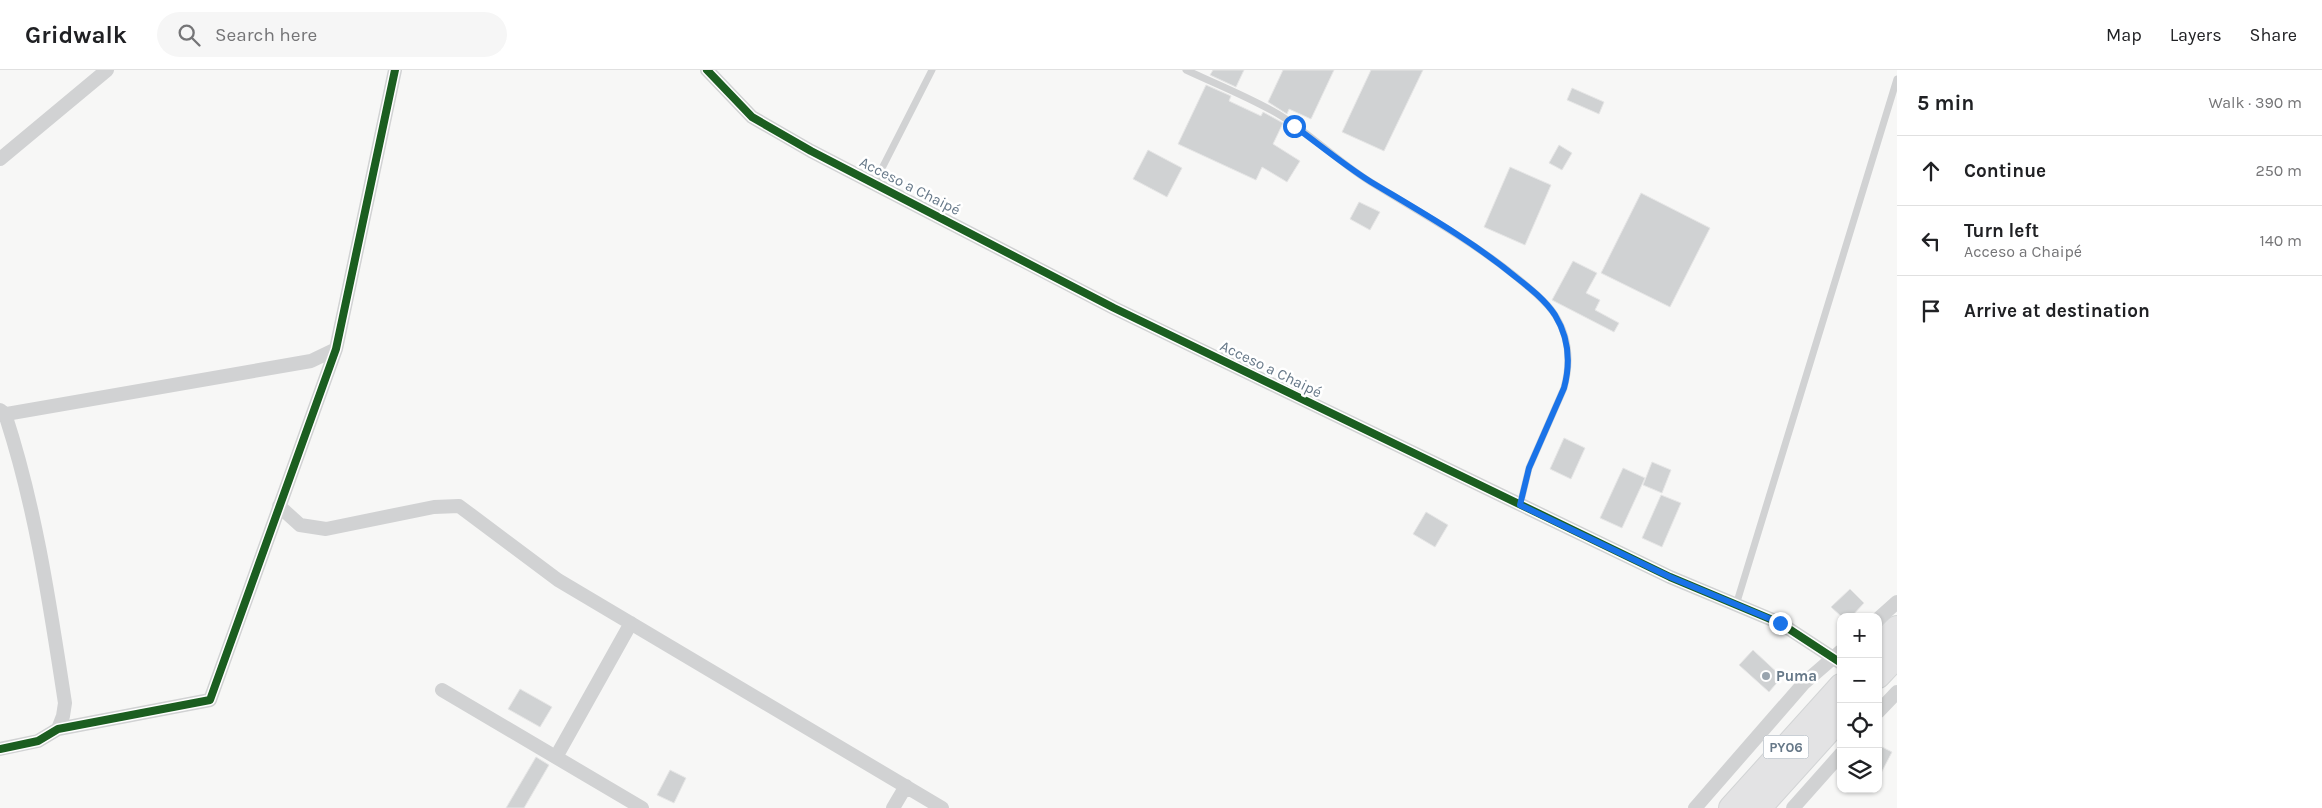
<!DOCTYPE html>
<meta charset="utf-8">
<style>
body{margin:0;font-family:Karla,sans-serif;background:#f6f6f6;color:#202124}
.controls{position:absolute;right:15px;bottom:15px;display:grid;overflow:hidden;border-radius:10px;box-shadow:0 1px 4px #0004}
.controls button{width:45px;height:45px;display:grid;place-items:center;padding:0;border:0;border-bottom:1px solid #e0e0e0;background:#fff;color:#202124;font:25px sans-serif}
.stop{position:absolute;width:15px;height:15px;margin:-11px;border:4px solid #1a73e8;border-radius:50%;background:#fff}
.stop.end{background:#1a73e8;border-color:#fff;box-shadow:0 1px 5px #0008}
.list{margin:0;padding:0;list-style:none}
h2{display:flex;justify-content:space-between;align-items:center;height:65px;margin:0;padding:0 20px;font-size:21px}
h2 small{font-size:16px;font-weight:400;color:#757577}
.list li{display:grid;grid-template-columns:32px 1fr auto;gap:15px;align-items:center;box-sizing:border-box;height:70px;padding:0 20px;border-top:1px solid #e0e0e0}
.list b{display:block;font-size:19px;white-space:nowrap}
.list p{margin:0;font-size:16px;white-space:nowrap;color:#757577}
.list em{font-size:16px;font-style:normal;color:#757577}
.icon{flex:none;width:28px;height:28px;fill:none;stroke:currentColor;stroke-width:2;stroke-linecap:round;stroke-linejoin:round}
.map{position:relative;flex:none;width:1897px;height:738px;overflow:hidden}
header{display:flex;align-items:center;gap:30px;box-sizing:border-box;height:70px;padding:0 25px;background:#fff;border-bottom:1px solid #e0e0e0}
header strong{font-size:24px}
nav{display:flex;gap:28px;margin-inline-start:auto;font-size:18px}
.search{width:350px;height:45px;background:#f6f6f6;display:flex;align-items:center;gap:12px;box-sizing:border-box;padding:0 18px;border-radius:28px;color:#757577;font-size:19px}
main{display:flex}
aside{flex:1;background:#fff}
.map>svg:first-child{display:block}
.building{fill:#d0d2d3;stroke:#e6e6e6}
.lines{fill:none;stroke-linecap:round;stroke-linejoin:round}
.highway-casing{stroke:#d2d4d5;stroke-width:26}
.lane{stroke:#d1d2d3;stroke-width:7}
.street{stroke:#d1d2d3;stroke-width:14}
.highway{stroke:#e3e3e4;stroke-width:24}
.cycleway-casing{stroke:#fff;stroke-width:11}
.cycleway{stroke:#1b5e20;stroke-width:8}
.route{stroke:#1a73e8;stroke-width:6}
.poi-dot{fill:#99a4ae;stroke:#fff;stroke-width:2}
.labels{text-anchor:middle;stroke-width:5;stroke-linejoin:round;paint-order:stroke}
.shield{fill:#fff;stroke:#94a0ac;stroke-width:1}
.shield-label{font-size:14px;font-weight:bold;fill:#667888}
.street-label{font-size:15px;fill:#667888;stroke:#fff}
.poi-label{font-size:15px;font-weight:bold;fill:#667888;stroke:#fff;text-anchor:start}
</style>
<header>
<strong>Gridwalk</strong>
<div class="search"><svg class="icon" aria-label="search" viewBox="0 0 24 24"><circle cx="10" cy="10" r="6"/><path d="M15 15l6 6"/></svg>Search here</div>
<nav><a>Map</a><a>Layers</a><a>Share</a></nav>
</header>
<main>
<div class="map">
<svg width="1897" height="738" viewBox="0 0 1897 738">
<rect width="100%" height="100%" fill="#f7f7f6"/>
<path class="building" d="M1213,0h31l-8,17 -26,-12z
M1283,0h51l-23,49 -22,-10 -2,5 -19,-12z
M1371,0h52l-39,81 -42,-19z
M1206,15l25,11 -2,5 32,15 2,-4 20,11 -10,21 27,17 -13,21 -25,-15 -6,13 -78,-36z
M1572,18l32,14 -5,12 -32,-14z
M1559,75l13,8 -10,17 -13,-7z
M1148,80l34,18 -15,29 -34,-18z
M1510,97l41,18 -26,60 -41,-18z
M1641,123l69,35 -40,79 -69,-34z
M1359,132l21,10 -10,18 -20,-11z
M1573,191l24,12 -11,20 14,7 -5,10 24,13 -5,9 -62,-32z
M1564,368l21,10 -14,31 -21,-10z
M1652,392l19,8 -9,23 -19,-8z
M1623,398l22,10 -23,50 -22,-10z
M1661,425l20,8 -19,44 -20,-9z
M1426,442l22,13 -13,22 -22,-13z
M1850,519l14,14 -13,14h-9l-11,-10z
M1753,580l29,27 -13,15 -30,-27z
M520,619l32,18 -12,20 -32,-18z
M1878,675l14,7 -14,27z
M536,687l13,8 -25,43h-18z
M670,700l16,8 -12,25 -17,-8z"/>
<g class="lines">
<defs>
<path id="highway" d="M1878,577l19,-19
M1878,606l19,-20
M1731,738l110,-122
M1759,738l82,-91"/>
</defs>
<use href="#highway" class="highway-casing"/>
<path class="lane" d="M1186,0c30,14 63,27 92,44 32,19 59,47 91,67 50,31 100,58 146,95 13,11 28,22 38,36 16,23 18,50 11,76l-35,80 -9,37
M875,112l57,-112
M1736,535l161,-526"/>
<path class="street" d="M707,0l45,47 59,34 303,157 556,269 110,46 61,40
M0,89l107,-89
M0,340l5,4c31,94 45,192 60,289l-2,13 -5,13
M0,345l311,-54 25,-12
M279,436l21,19 26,4 108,-22 25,-1 99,74 384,228
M1878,549l19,-17
M442,620l200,118
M1878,642l19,-20
M0,679l38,-8 20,-12 152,-29 126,-351 59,-279
M556,687l75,-134
M893,738l13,-22
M1695,738l109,-125 37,-32
M1793,738l48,-54"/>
<use href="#highway" class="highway"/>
<defs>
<path id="cycleway" d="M707,0l45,47 59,34 303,157 556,269 110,46 61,40
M0,679l38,-8 20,-12 152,-29 126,-351 59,-279"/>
</defs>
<use href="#cycleway" class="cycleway-casing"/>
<use href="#cycleway" class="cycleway"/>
</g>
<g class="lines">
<path class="route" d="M1294,56c26,19 50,39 77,56 50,30 100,58 146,96 14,11 28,22 38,37 14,23 16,47 9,73l-35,80 -9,37 150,72 110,46"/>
</g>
<circle class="poi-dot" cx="1766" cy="606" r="5"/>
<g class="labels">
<rect class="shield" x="1763.5" y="665.5" width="45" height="23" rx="4"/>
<g class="shield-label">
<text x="1786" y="682">PY06</text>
</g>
<g class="street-label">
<text transform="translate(910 116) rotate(27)" y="5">Acceso a Chaipé</text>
<text transform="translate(1271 299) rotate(26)" y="5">Acceso a Chaipé</text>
</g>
<g class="poi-label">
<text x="1776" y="611">Puma</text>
</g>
</g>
</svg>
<div class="controls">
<button>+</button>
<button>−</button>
<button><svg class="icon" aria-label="locate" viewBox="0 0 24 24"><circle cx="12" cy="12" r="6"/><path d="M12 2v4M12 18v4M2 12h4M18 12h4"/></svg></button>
<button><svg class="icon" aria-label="layers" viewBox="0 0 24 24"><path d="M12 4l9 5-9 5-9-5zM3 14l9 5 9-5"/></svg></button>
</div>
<div class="stop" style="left:1294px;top:56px"></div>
<div class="stop end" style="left:1780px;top:553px"></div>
</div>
<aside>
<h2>5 min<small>Walk · 390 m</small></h2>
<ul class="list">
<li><svg class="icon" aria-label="ahead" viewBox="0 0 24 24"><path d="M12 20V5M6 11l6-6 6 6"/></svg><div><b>Continue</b></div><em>250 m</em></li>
<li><svg class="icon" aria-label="left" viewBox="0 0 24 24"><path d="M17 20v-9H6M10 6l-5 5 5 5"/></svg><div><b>Turn left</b><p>Acceso a Chaipé</p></div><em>140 m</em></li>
<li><svg class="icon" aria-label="arrive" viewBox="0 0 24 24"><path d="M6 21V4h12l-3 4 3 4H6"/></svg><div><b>Arrive at destination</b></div></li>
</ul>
</aside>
</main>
